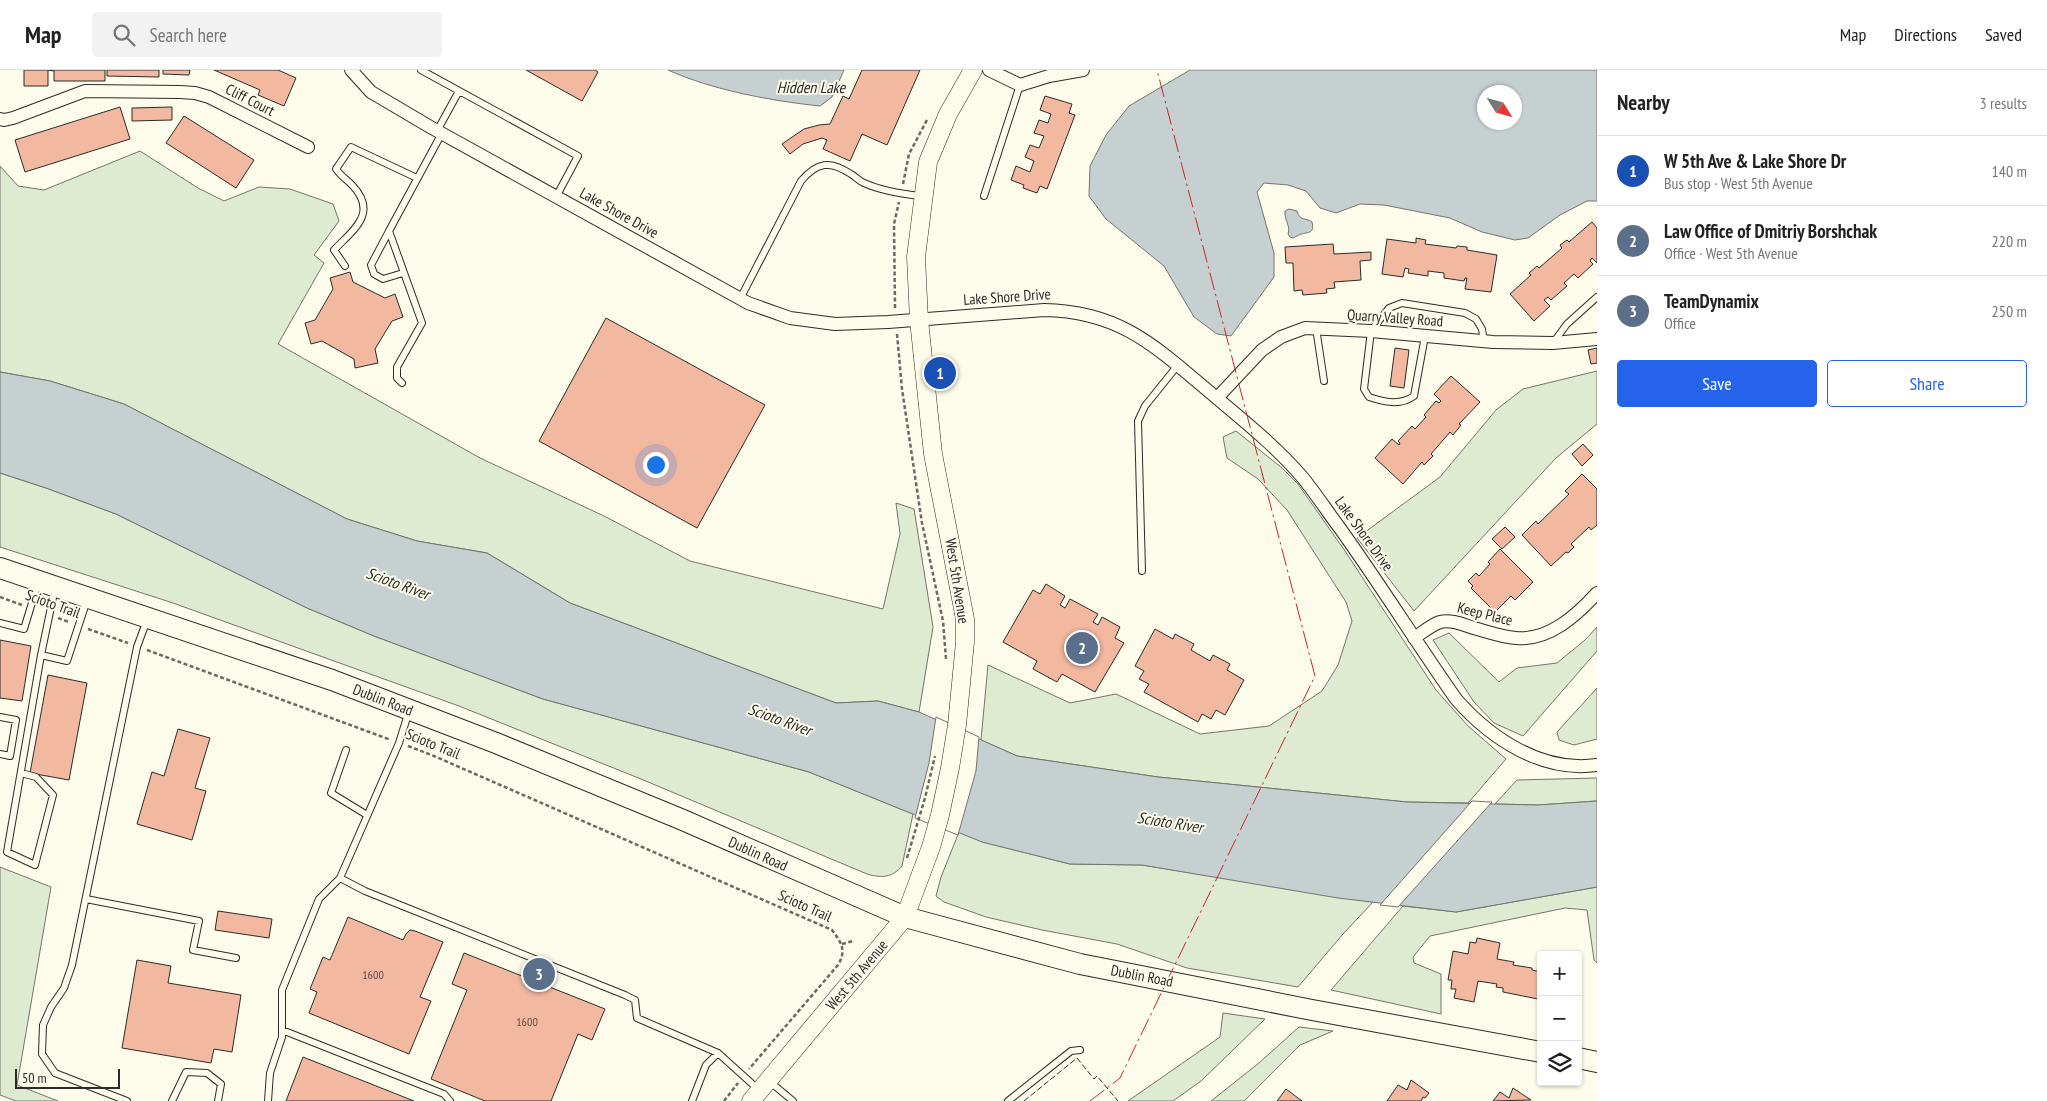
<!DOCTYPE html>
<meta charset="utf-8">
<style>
body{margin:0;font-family:"PT Sans Narrow",sans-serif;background:#f2f2f2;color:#222}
.controls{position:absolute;right:15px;bottom:15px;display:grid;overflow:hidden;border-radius:5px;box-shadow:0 1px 4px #0004}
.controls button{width:45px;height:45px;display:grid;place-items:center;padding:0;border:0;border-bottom:1px solid #e0e0e0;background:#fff;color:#222;font:25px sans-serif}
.compass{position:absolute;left:1477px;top:15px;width:45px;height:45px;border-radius:50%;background:#fff;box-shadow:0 1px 4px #0004;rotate:127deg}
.scale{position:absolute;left:15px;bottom:12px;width:105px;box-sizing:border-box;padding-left:5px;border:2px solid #2b2b2b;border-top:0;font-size:14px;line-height:18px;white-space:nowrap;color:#2b2b2b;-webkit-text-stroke:4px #fdfbea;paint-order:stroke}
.you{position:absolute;left:655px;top:394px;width:18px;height:18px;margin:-12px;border:4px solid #fff;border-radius:50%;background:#1a73e8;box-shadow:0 0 0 8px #1a73e833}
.badge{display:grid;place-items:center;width:32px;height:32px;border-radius:50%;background:#2563eb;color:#fff;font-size:16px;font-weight:700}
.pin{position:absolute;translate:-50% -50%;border:2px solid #fff;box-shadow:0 1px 5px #0006}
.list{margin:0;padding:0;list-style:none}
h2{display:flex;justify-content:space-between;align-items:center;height:65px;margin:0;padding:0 20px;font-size:21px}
h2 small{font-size:16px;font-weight:400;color:#767676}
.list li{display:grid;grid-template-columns:32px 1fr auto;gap:15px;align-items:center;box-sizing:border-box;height:70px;padding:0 20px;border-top:1px solid #e0e0e0}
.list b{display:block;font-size:19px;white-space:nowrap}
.list p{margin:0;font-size:16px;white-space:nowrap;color:#767676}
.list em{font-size:16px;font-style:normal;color:#767676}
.actions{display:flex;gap:10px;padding:15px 20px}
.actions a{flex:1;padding:11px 0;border:1px solid #2563eb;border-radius:5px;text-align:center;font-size:18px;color:#2563eb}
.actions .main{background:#2563eb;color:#fff}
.icon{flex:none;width:28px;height:28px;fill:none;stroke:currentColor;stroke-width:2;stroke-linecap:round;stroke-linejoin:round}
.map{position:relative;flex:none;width:1597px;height:1031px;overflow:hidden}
header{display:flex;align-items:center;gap:30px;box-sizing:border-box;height:70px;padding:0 25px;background:#fff;border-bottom:1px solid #e0e0e0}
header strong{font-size:24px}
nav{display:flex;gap:28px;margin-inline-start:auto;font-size:18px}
.search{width:350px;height:45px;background:#f2f2f2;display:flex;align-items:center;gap:12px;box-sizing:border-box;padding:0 18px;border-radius:5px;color:#767676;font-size:19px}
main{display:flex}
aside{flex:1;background:#fff}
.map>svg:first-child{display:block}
.green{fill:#deebd1;stroke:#74746e}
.water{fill:#c7d0d0;stroke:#74746e;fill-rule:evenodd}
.pier{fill:#fdfbea;stroke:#74746e}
.building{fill:#f2b8a0;stroke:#2b2b2b}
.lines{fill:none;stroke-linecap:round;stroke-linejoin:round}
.service-casing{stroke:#2b2b2b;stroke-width:8}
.minor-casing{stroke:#2b2b2b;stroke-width:14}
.secondary-casing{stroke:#2b2b2b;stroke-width:19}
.primary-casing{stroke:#2b2b2b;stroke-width:22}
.path{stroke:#6a6964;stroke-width:2.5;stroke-dasharray:4 2.5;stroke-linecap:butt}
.service{stroke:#fdfbea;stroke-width:6}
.minor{stroke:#fdfbea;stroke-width:12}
.secondary{stroke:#fdfbea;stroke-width:18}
.primary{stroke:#fdfbea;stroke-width:20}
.fence{stroke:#2b2b2b;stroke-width:1;stroke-dasharray:6 2.5;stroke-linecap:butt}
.power{stroke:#c62828;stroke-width:1;stroke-dasharray:18 4 2.5 4;stroke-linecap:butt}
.labels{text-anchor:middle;stroke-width:4;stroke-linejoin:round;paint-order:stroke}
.number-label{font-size:12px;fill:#5d4e48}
.street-label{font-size:15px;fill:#2b2b2b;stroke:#fdfbea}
.water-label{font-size:16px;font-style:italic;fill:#2b2b2b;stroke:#fdfbea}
</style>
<header>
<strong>Map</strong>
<div class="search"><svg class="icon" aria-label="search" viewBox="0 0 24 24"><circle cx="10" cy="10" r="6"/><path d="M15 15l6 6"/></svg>Search here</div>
<nav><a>Map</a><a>Directions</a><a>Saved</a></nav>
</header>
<main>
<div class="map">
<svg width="1597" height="1031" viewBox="0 0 1597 1031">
<rect width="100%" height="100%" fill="#fdfbea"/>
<path class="green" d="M140,81l58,37 26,13 35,-14 31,2 43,15 6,17 -25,34 10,8 -46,81 202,114 124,58 86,45 193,48 17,-75 -4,-31 18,6 19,118 -14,85 -41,-11 -42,2 -266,-100 -83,-50 -70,-12 -70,-22 -223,-115 -74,-23 -50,-9v-206l18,20 26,4z
M1597,301v53l-41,34 -142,153 -57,-73 83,-61 56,-67 27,-21z
M1236,361l46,37 16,16 47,67 91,139 32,36 38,33 -38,44 -61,-1 -249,-25 -141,-21 -36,-16 7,-75 82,38 46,-9 84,40 69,-8 53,-35 16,-26 14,-44 -6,-19 -59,-92 -29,-31 -31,-21 -4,-21z
M0,403l46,15 70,26 191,94 67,28 169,63 266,73 104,42 -11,52c-10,12 -21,12 -35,8l-226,-95 -182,-73 -286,-103 -173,-56z
M1597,557v24l-74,85 -29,-13 -20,-21 -41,-62 16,-7 50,49 18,-14 40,-5 28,-23z
M1597,618v51l-23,6 -15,-5 -2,-8z
M1597,708v23l-59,4 -43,-1 22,-24z
M959,762l24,10 87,22 72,1 231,37 -30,32 -45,53 -111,-19 -70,-24 -75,-14 -56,-13 -42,-15 -8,-6 5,-19z
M0,797l51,20 -34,198 41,16h-42l-16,-6z
M1597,817v76l-3,-3 -7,-50 -22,-2 -135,28 -17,21 1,6 27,11v40l-110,-24 72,-84 53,6z
M1223,943l42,6 -64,62 -28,20h-45l92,-64z
M1299,957l34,4 -33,14 -56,56h-33l48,-38z"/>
<path class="water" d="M668,0h176l-12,27 -12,9c-48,-5 -108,-16 -152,-36z
M1190,0h407v131h-10l-27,14 -32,23 -13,2 -33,-8 -32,-14 -66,-13 -24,-1 -24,9 -16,-5 -14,-17 -18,-6 -24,-2 -7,9 17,61v24l-43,59 -14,-2 -23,-17 -30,-51 -58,-47 -17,-23 1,-30 16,-31 23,-29zM1514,22v30h-30v-30z
M1289,139l8,2c3,11 9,6 15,11 3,12 -4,10 -11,12 -1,0 -7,4 -8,4l-3,-1 -2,-3c3,-8 -4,-14 -3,-23z
M0,302l50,9 74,23 223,115 70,22 70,12 83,50 266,100 42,-2 41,11 98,44 141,21 249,25 131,3 59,-4v86l-141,25 -118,-14 -196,-33 -72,-1 -88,-22 -173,-70 -266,-73 -169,-63 -67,-28 -191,-94 -70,-26 -46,-15z"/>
<path class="pier" d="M936,647l43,20 -3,34 -18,64 -43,-17 14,-55z
M1472,731l20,1 -94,105 -18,-2z"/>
<path class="building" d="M24,0h81v11h-51v-10l-6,-1v16h-24z
M107,0h52v7l-52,-1z
M163,0h27l-1,5 -26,-1z
M214,0h64l18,8 -12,28 -26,-11 2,-5z
M526,0h69l3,2 -16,29z
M862,0h58l-33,75 -25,-11 -12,27 -27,-12 4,-9 -5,-2 -19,6 -13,10 -8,-10 22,-15 15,-4 11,-1 13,-28 6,3z
M1045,26l27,8 -3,9 6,2 -28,74 -7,-3 -3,7 -14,-5 1,-3 -13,-5 5,-14 14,6 4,-11 -9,-4 5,-12 9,3 5,-12 -10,-3 5,-13 9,3 3,-9 -11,-4z
M120,37l10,32 -105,33 -10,-32z
M172,37v13l-40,1v-13z
M184,46l70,44 -18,28 -70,-45z
M1592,152l5,6v35l-5,-5 -2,3 3,3 -15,14 -4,-4 -10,9 3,3 -16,14 -3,-3 -4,3 6,6 -16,15 -24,-27 21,-19 -2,-2 8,-7 2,2 23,-20 -2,-3 7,-5 2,2z
M1416,168l10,2 -1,4 31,4 1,-2 10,1v3l30,5 -6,37 -26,-3 2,-11h-2l-1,3 -20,-3v-5l-16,-2v5l-20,-3 1,-4 -4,-1 -2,9 -21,-3 5,-35 29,4z
M1333,174l1,10 37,-2v8l-11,1 1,19 -27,2 1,6 -9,1 1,4 -24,2 -1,-5 -8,1 -1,-28h-7l-1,-16z
M350,202l3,10 32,16 10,-4 8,23 -11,4 -17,28 3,14 -23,5 -1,-9 -32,-18 -11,3 -6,-21 10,-3 18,-31 -3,-11z
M606,248l159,87 -68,123 -158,-87z
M1395,278l14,2 -5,38 -14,-2z
M1597,278v15l-6,1 -3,-14z
M1451,306l29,26 -21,22 2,1 -8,10 -3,-3 -19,22 2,2 -9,9 -2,-3 -19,22 -28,-26 17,-19 7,6 1,-2 -2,-2 14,-15 3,3 11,-12 -2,-2 12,-14 3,2 2,-2 -7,-7z
M1583,374l10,11 -11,11 -10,-12z
M1582,404l15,15v36l-6,5 -2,-3 -18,17 3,3 -6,6 -2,-1 -15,14 -29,-31 14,-14 2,3 31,-30 -4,-3z
M1505,457l10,10 -13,12 -10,-10z
M1500,479l33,33 -18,18 -4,-4 -16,16 -24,-24 2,-2 -5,-5 8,-8 3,3 11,-12 -2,-2z
M1046,514l19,12 -5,9 5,3 5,-9 28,15 -5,8 5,3 4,-8 18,10 -5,11 9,5 -29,49 -33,-18 -5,8 -24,-13 4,-8 -34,-19 30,-52 7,4z
M1155,559l18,10 2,-5 19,10 -3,6 19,11 3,-6 17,9 -3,6 17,10 -19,35 -9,-5 -5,9 -9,-5 -4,8 -54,-30 5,-8 -10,-5 5,-8 -9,-5z
M0,570l31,6 -9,55 -22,-3z
M48,605l39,8 -18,97 -39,-7z
M178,659l32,9 -15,50 11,3 -14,49 -55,-16 15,-52 12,4z
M218,841l54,8 -3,19 -54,-8z
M348,847l55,23 3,-6 4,-4 5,1 28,11 -23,55 11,4 -22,53 -100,-41 8,-21 -7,-3 13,-32 7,3z
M1477,868l23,5 -3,16 17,3 -1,3 19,3v2l9,2v22l-3,5 -35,-7v-4l-7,-1 1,-3 -19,-3 -4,21 -20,-4 2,-9h-5l1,-9h-4l5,-29 15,3 2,-12 6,1z
M464,883l141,56 -13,31 -14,-6 -27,67h-66l-54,-22 36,-89 -15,-6z
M137,890l34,6 -3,17 73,12 -9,57 -18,-3 -3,14 -89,-15z
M303,987l111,44h-128z
M1411,1010l18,13 -4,5 -2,-1 -2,4h-34l11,-16 9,5z
M1513,1018l18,12 -38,1 7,-9 9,6z
M1286,1019l16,12h-25z"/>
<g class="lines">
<defs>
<path id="service" d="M421,0l157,86 -22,41
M437,61l22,-40
M984,126l36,-111
M389,161l-18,34 3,9 9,5 20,-6
M345,196l-11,-16c19,-20 45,-37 18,-65 -6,-6 -11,-9 -16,-16l15,-22 66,31
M740,229l61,-118c16,-19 29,-21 50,-7 5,3 8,7 13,9 18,8 38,11 57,13
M1316,258l8,53
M1425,266l-11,60c-14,10 -30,6 -45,1l-5,-8 7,-58 18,-23 13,-5 63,10 11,6 6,10 2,13
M1553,273l14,-19 30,-27
M402,313l-5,-5v-11l25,-44 -33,-92 53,-98
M1142,501l-4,-150 7,-15 33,-41
M0,553l24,6 14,-46
M41,585l14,-67
M0,647l16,3 -6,36 -10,-2
M346,680l-15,43 36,22
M21,703l15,4 17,18 -18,70 -28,-13 34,-197 26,6 20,-61
M340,808l25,13 260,104 10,5 2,18 81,35 41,37
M86,829l113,22 -6,29 43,8
M282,960l162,64 6,7
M769,1011l24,20
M127,1031l-72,-28 -13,-19 1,-29 8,-18 13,-19 8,-23 65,-318 10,-27
M172,1031l14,-29 21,1 14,11 -3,17
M268,1031l2,-28 12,-36v-47l37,-91 21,-21 59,-135 10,-32
M692,1031l14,-36 12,-12
M1008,1031l63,-50 9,-1"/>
<path id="minor" d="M351,0l20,22 61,36 316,175 42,15 45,6 53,-2 156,-12c73,1 109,34 162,79 33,28 69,56 97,89 13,16 24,33 36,49 41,57 77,115 117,172 34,39 86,74 141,66
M989,0l31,15 29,-9 34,-6
M0,49l4,1 9,-2 72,-27 95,1 15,1 14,4 99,50
M1217,328l45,-48 19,-13 24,-9 66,3 122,11 60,1 44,-4
M1414,568c8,-5 17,-13 26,-16 11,-3 24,3 34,6 14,4 28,9 42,10 33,3 61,-23 81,-45"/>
<path id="secondary" d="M751,1031l154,-184 26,-70 9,-32 10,-47 7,-43 8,-83v-23l-32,-165 -14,-134 -3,-63 12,-95 20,-48 25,-44"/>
<path id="primary" d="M0,498l332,112 164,63 187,77 222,97 175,47 232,46 229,42
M1578,988l19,4"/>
</defs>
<use href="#service" class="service-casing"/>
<use href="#minor" class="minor-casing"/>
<use href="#secondary" class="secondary-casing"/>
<use href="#primary" class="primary-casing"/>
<path class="path" d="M903,114l6,-30 19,-36
M895,238l-1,-84 5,-22
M897,264l5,55 20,134 21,98 3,38
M0,527l22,8
M58,548l11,4
M88,559l40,14
M147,580l244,90
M408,676l26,10 398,174c9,12 15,20 6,35l-89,104
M907,788l18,-60 10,-42
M842,874l11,-3
M724,1031l14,-18"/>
<use href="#service" class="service"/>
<use href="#minor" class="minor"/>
<use href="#secondary" class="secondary"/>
<use href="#primary" class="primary"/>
<path class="fence" d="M1024,1031l53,-43 17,21 3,-3 21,25"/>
<path class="power" d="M1090,1031l30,-23 195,-402 -158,-606"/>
</g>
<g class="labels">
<g class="number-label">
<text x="373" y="909">1600</text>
<text x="527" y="956">1600</text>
</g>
<g class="street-label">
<text transform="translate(250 30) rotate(27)" y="5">Cliff Court</text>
<text transform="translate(619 143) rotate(29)" y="5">Lake Shore Drive</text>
<text transform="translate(1007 227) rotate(-4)" y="5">Lake Shore Drive</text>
<text transform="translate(1395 248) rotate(4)" y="5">Quarry Valley Road</text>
<text transform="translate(1364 464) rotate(54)" y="5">Lake Shore Drive</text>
<text transform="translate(957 511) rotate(81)" y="5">West 5th Avenue</text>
<text transform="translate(53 534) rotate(20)" y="5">Scioto Trail</text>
<text transform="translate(1485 544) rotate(14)" y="5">Keep Place</text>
<text transform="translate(383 630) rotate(21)" y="5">Dublin Road</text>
<text transform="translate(433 674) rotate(22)" y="5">Scioto Trail</text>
<text transform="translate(758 784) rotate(24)" y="5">Dublin Road</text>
<text transform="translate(805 836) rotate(24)" y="5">Scioto Trail</text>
<text transform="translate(857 905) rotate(-50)" y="5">West 5th Avenue</text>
<text transform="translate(1142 906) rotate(11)" y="5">Dublin Road</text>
</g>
<g class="water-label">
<text x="811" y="23">Hidden Lake</text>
<text transform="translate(398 513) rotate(20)" y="6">Scioto River</text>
<text transform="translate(780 649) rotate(20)" y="6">Scioto River</text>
<text transform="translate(1170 752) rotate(9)" y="6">Scioto River</text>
</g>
</g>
</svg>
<div class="controls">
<button>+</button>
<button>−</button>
<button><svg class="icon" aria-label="layers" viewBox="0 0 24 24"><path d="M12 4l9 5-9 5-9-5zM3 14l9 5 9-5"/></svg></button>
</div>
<svg class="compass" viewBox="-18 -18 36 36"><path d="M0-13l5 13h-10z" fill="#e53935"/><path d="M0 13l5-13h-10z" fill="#767676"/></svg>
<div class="scale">50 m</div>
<div class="you"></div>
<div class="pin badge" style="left:940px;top:303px;background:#1a4fb4">1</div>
<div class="pin badge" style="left:1082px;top:578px;background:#5c6f8a">2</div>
<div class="pin badge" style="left:539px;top:904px;background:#5c6f8a">3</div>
</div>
<aside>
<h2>Nearby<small>3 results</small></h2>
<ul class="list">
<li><span class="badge" style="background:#1a4fb4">1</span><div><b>W 5th Ave &amp; Lake Shore Dr</b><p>Bus stop · West 5th Avenue</p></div><em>140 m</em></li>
<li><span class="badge" style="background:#5c6f8a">2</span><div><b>Law Office of Dmitriy Borshchak</b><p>Office · West 5th Avenue</p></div><em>220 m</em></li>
<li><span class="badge" style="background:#5c6f8a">3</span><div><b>TeamDynamix</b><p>Office</p></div><em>250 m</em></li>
</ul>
<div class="actions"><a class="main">Save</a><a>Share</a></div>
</aside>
</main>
